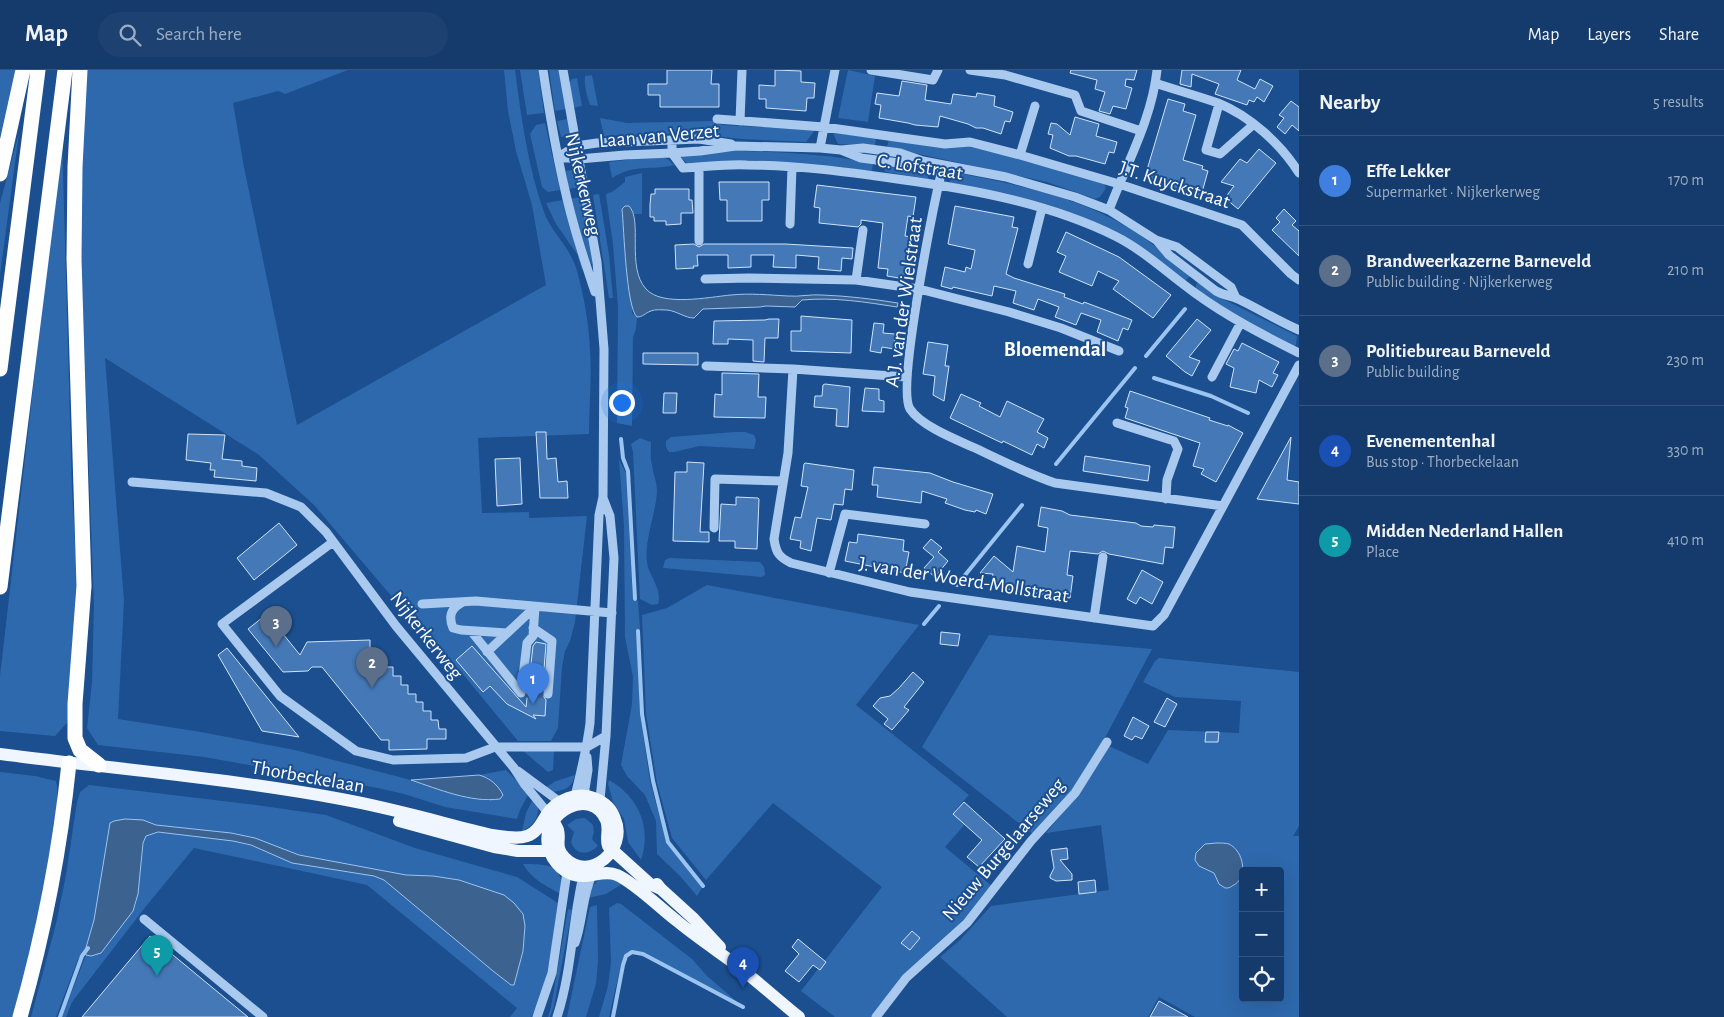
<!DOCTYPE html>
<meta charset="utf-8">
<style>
body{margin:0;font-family:"Alegreya Sans",sans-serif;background:#1d4271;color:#f1f3f6}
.controls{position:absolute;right:15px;bottom:15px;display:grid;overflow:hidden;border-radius:5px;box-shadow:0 5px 20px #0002}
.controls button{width:45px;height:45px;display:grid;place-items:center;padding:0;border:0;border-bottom:1px solid #33557e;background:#143b6b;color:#f1f3f6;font:25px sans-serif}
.you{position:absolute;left:621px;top:332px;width:18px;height:18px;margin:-12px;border:4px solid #fff;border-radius:50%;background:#1a73e8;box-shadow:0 0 0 8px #1a73e833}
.badge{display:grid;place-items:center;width:32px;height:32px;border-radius:50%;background:#e69b98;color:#fff;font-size:16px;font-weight:700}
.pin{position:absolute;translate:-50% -41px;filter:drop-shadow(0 1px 2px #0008)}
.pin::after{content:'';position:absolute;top:26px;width:18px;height:15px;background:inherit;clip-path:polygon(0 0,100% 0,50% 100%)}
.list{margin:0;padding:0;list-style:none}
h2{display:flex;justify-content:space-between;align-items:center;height:65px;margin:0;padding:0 20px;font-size:21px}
h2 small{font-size:16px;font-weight:400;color:#9dadc1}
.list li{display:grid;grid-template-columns:32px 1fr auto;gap:15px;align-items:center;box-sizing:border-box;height:90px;padding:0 20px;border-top:1px solid #33557e}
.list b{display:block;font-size:19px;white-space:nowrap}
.list p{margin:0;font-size:16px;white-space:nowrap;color:#9dadc1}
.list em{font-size:16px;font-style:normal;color:#9dadc1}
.icon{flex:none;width:28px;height:28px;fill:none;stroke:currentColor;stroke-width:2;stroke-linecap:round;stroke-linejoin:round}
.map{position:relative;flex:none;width:1299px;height:947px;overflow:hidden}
header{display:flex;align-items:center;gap:30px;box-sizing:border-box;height:70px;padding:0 25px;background:#143b6b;border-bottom:1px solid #33557e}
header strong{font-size:24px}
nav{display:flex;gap:28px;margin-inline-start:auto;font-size:18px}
.search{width:350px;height:45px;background:#1d4271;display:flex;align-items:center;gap:12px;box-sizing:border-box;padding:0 18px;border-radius:28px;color:#9dadc1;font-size:19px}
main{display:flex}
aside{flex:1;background:#143b6b}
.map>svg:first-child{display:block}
.green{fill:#2e69ad;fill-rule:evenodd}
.water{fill:#3c6290;stroke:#9cc4f0}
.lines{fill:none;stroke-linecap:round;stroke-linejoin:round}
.stream{stroke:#9cc4f0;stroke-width:4}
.building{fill:#4478b7;stroke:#cfe3fa}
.minor-tunnel{stroke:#3d69a0;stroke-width:9;stroke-dasharray:9 4.5;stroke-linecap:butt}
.minor{stroke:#a9c9ee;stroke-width:9}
.major{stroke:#f0f6ff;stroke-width:12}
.highway{stroke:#fff;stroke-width:15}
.labels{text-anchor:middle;stroke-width:4;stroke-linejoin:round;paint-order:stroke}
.street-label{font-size:20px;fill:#fff;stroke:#1b4f8f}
.neighbourhood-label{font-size:21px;font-weight:bold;fill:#fff;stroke:#1b4f8f}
</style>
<header>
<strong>Map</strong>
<div class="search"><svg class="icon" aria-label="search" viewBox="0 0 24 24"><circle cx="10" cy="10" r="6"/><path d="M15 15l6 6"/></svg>Search here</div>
<nav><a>Map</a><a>Layers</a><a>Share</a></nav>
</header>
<main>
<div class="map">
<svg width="1299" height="947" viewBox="0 0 1299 947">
<rect width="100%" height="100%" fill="#1b4f8f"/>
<path class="green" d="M0,0h16l-16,67z
M82,0h266l-63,24 -7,-3 -45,12 11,64 53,258 249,-140 -14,-80 -16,-54 -8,-40 -4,-41h11c6,46 13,98 29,142 8,22 26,34 33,59 7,25 12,53 13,79 2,28 -1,56 -1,84l-111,4 4,75 47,-1v6l58,-2 -12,106 -5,19 -5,10 -3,16 -4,61 -7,13h-33l-104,-126 -4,3 -96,-113 -55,-50 -154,-97 19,243 -6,118 83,13 94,18 116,30 49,15 29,6v-23l-10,-3 27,-5 23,23 -9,17 -3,9 -72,-12 -41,-13 -26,-6 -174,-31 -106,-12 -11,-17 5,-46 2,-77 -13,-345z
M520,0h18l6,43 -17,2z
M549,0h11l6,39 -11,2z
M848,0l27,6 -7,46 -30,-4z
M592,5l6,31 -8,-1c-3,-9 -6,-20 -5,-29z
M577,8l5,28 -10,2 -4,-24 4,-5z
M600,48l27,5 86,-2 9,4 93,5 -9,12 -64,-3 -54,-6 -84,3z
M567,49l3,16 -9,2 -4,-16z
M545,53l15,67 -12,2 -6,-5 -12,-53 6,-9z
M19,63l-19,142v-72z
M833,63l43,5 -1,8 -37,-2z
M62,67l10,353 6,102 -8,116 -3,15 -12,13 -55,-5v-55z
M889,69l88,8 127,37 2,4 -6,9 -5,2 -48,-17 -160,-35z
M735,81c47,1 92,3 138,12l-1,8 -56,-7 -60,-4 -68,4 -7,-6 2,-3z
M661,86l8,4 5,5c-24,6 -38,-2 -62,13l-3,-16z
M885,95l39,3 5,11 -44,-7z
M577,99l4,18 -13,2 -2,-18z
M642,103v41h-8l-2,-5v104l5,4 -1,12 -3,8 -1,89 -15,-3 1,-116 -5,-63 -7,-48 1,-3 5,-1 13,-10v-5z
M958,103c60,12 122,24 174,57 21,13 39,30 58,46l-5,5 -93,-60 -43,-16 -100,-23z
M599,124l10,61 4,43h-4l-16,-103z
M582,127l11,66 -2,1 -21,-65z
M563,130l21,68 -2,2 -5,-16 -21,-30 -10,-21z
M1198,212l21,15 78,39 -1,9 -2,1 -54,-28 -44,-29v-4z
M734,362h11l9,3 2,5 -2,9 -55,-3 -25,6h-5l-3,-5v-6l5,-4z
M640,368l11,4c0,7 -1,16 1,23 1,9 5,16 5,26 -1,24 -15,54 -9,76 4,13 14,23 10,37l-6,1 -12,-6 -7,-147 -2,-8z
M619,390l7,13 7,128h5l2,28 -3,1 3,84 10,67 16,61 36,46 -5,8 -17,-20 -23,-22 -1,-33 -11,-26 -18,-19 -6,-11 11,-61 1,-27 -8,-40 -1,-111z
M670,488l90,4 4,5 1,8 -4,2 -11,-1 -87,-8 2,-8z
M707,515l212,40 -63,80 113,90 -14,15 12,12 -22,25 48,40 -17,20 -31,32 -45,39 -27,39h-38l-34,-26 81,-104 -109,-84 -67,77 -34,-42 -15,-55 -11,-69 -4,-99 25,-7z
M989,565l163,14 -56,106 -16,26 -46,54 -112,-88z
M1159,588l140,14v154l-6,10h6v181h-104l-36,-20 -11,20h-141l-67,-60 20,-17 31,-34 118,-16 -8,-65 -55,8 33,-40 15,-22 13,-26 41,19 20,-34 71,3 2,-32 -66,-4 -32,-15 12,-21zM1209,800l30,11 -6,5 -8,2 -11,-15zM1243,801h37v127h-37z
M522,680l32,1 -1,19 -5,2z
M0,702l35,4 21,5c5,24 -3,52 -7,76 -9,54 -21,107 -36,160h-13z
M575,705c-3,13 -10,15 -22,17l-7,-5 10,-6z
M609,710c30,17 43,48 32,80l-13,-18 -4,-23 -11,-17 -5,-18z
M89,715l167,20 70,10 89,33 102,29 41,26c-6,37 -8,80 -27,114h-21l7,-9 -150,-123 -173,-37 -47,57 -75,97 -6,15h-4l24,-62 5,1 45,-52 7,-61 3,-7 12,-4 75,9 141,35 10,4 130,104 9,-33 2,-25 -92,-50 -27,-1 -107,-20 -44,-17 -24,-5 -75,-8 -13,-5 -49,100 -9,31 -7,8 -22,58h-25l25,-93 10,-49 11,-73 3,-10z
M533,729l5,8c1,12 -6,19 -16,24l4,-18z
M585,748l8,7 1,7 -2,7 6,7c-9,9 -22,10 -27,-4l3,-10 -7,-7 9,-6z
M523,794c24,0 42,0 38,30 -14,-7 -31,-16 -38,-30z
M600,808h13l9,6 -16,10 -18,4 3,-10z
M617,833l4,1 71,55 15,17 36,31 -100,-55 -11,-2 -7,5 -4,9 -12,53h-10l9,-31 3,-24 -2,-54z
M597,835l1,56 -2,23 -10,33h-19l23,-110z
M568,839l4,1 -18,96 -4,11h-2l3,-10z"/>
<path class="water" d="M625,136h4c14,14 -3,61 17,83 16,18 63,8 85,6 19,-2 38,0 57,1 11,1 23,-2 34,-1 26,1 51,4 76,8l-1,4c-32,-5 -63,-10 -95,-7l-7,7 -29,-1 -6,1 -57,2 -9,9c-9,0 -17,-7 -27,-8 -5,0 -12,-1 -16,1 -6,2 -8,6 -14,6 -11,-10 -13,-89 -15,-108z
M479,705c11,3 19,10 24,20l-3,4c-29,4 -62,-10 -89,-19z
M125,749l18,1 13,5 75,8 24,5 44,17 107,20 27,1 26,4 45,15 10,8 9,11 2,12 -2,25 -9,34h-3l-18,-14 -109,-91 -10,-4 -82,-13 -41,-18 -18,-4 -75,-9 -12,4 -3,7 -5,51 -5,17 -32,42 -10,3 -5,-1 -1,-4 9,-31 16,-97 4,-2z
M1217,773c4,0 9,0 12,1 15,7 20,35 3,42 -2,2 -5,2 -7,2l-6,-4 -5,-11 -15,-7 -4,-6 1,-7 9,-9z"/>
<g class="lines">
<path class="stream" d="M1146,286l39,-47
M1154,308l57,18 37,17
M621,369l2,19 5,13 7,128
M1056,394l79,-96
M957,515l65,-80
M924,554l15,-18
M638,561l4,83 11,67 15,61 35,44
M60,947l22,-61 6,-8
M613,947l10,-52 3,-9 6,-4 11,2 100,53"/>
</g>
<path class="building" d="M667,0h45l-1,14h8v23h-59v-12h-12v-11h19z
M775,0l26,1v11l14,1 -1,15h-7l-1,13 -40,-3v-9h-7v-14l16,1z
M1071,0h66l-3,10 -8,-1 -1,7 7,2 -6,21 -13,-3 -3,8 -11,-3 6,-19 -10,-3 2,-9 -27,-7z
M1182,0h59l-4,10 18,9 5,-10 13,7 -9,16 -7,-5 -3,5 -5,-2 -2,5 -32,-11 4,-10 -27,-10 -1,13 -11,-3z
M902,11l25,4 -2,15 26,4 2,-10 23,3 1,-4 18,3 -1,10 19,6 -3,10 -5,-1 -4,13 -18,-6h-7l-8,-4 -28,-8 -2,11 -23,-2 -7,-2 -29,-5 2,-13 -6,-1 2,-11 22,3z
M1168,29l17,5 -2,7 13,4 -13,45 20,6 -1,3 6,2 -7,25 -57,-16z
M1291,31l8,6v24l-7,-6 -7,9 -8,-7 7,-9 -5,-3z
M1075,47l24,7 -3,12 21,6 -3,11 -5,-1 -4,12 -29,-8h-7l-19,-8 3,-13 -5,-1 3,-11 6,1 13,11z
M1259,79l17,14 -38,46 -13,-11 9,-12 -13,-4 19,-23 7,4z
M719,112h50v18h-7v21h-35v-21h-7z
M817,115l99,12 -3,20 -5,-1 -3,20 7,1 -7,42 -18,-3 1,-7 -10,-1 5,-45 -22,-3v4l-3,3 -39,-4 1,-15 -6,-1z
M655,119h34v11h3l1,13h-12v11l-15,1v-4h-12v-4h-4v-12l1,-11h4z
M955,136l59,11 -2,10 6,1 -12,46 8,4 51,16 -1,3 19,7 1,-2 48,18 -4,10 -5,-2 -5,13 -21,-9 4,-12 -20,-7 -5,12 -21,-8 4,-10 -21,-8 -4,11 -21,-7 3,-12 -22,-5 -2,10 -39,-9 -1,2 -11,-3 4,-19 20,5 1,-5 5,2 4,-19 -27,-6z
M1284,139l12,12 -4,4 7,6v25l-27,-26 8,-8 -4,-4z
M1066,162l53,25 52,38 -18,23 -40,-29 6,-8 -11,-5 -10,-5 -6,15 -33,-14 7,-16 -9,-4z
M694,174l5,3 5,-3h81l68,4 -1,11 -10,-1 -1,13 -23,-2 1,-12 -23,-2v13l-23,-1 1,-12h-23v12l-23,1v-13h-31l1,11h-5l1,2 -18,1 -1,-24z
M801,246l51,4 -1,33 -60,-2v-20h10z
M769,249h10l-1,19h-13l-1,24 -11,-1v-21l-25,-1v5h-15l1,-23 51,-1z
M1197,249l14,11 -22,27 11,4 -8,15 -7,-4 -19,-16z
M874,253l10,1 -1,9 12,1 -1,15 -12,-2 -1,6 -11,-2z
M928,272l20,3 -3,21h4l-5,35 -11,-6 2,-19 -12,-2z
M1242,273l37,19 -6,11 5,2 -6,12 -13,-7 -3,13 -26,-6 4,-19 -8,-4 8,-15 4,2z
M643,283h55v12l-55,-1z
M722,303l37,1 -1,23h8l-1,21 -51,-1 1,-23 7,1z
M825,314l25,3 -2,40 -12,-1 1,-17 -23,-2 1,-11h7l1,-11z
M865,318l14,1v11l5,1v11l-22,-1z
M1130,321l80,27 -1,2 19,6v-1l15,8 -27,49 -15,-8 3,-5 -11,-3 7,-23 -75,-25 3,-10 -3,-1z
M664,323h13l-1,20h-13z
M961,324l20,9 -2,3 21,11 7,-16 37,18 -7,13 11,6 -4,10 -7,-4 -5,11 -29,-14 -1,2 -52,-25z
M536,362h10l1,27 9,-1 2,24 9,-1 1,17h-28z
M188,364l37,1 -3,24 20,2v5l15,2 -1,13 -42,-4 1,-7h-5l1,-7 -25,-3z
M1291,367l-4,43 12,2v22l-42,-5z
M1085,386l65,10 -2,15 -65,-10z
M520,388l2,46 -25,2 -2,-47z
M687,392l17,1 -4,69h9v10l-36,-1 2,-69h12z
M805,393l49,7 -2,20 -7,-1 -2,16 -9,-1 -3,16 -14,-2 -6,33 -11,-3 1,-7 -11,-2 5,-22 6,1 7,-31 -7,-1 3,-22z
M874,397l56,6 23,9 40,12 -7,20 -10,-4 -1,2 -10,-2 -20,-7 2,-4 -25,-8 -1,12 -44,-6 1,-12h-6z
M736,427l22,1 1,1 -2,50 -22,-1v-7h-16l2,-37 15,1z
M1041,437l21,4 8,4 66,8 5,3 12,1 1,-2 21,2 -2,21 -8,-1 -2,17 -54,-10 -6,-3 -5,3 -28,-3 -3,24 6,1 -3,22 -79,-11 2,-13 -13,-1 14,-17 19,16 4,-26 28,6 3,-24 -10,-2z
M279,453l18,22 -43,35 -17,-22z
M858,464l46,6 -1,11 6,1 -4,21 -60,-12 4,-19 8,1z
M931,469l11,9 -4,4 10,9 -13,16 -11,-9 10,-11 -11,-9z
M1142,500l21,12 -11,22 -12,-7 -4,7 -9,-5z
M267,544l33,41 7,-13 63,-2v9h8v9h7l1,9h7v9h8v9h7v9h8v8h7v9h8v9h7l1,9h7v10h-19v10l-38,1v-10h-8l-59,-73h-10l-4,4 -25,1 -35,-43z
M941,562l19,2 -2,12 -18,-2z
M536,572l10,2 -4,50 4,6 -1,16 -12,-1 3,4 -29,-15 -17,-18 -7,6 -27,-32 16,-14 54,61 7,-61z
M227,578l72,89 -37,-6 -44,-76z
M913,602l11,10 -20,25 5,3 -17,20 -8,-6 4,-5 -15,-13 7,-8 10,-2 9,-8z
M1167,628l10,6 -12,23 -11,-5z
M1133,647l16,9 -7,13 -7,-3 -3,4 -8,-4z
M1206,662h13l-1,10h-13z
M964,732l41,37 -26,28 -12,-10 15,-17 -29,-26z
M1067,778l1,11 -8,1 12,14v6l-16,1 -6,-3v-2l4,-8 -3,-18z
M1095,810l1,12 -17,2 -1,-12z
M912,861l8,7 -10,12 -9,-7z
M150,866l98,81h-166z
M798,869l28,23 -6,8 -7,-5 -14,17 -14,-11 14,-17 -7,-7z
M1159,931l29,16h-38z"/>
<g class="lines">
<path class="minor-tunnel" d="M521,623l27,1"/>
<path class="minor" d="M543,0c8,54 17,107 32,159 6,21 13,42 20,63
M563,0l34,192 7,87 -1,148 -4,18 -9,208c-3,25 -9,49 -15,73
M871,0l62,10 5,-10
M970,0l35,5 70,20 6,16 60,20
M1155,13c21,7 43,13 63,20 32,13 63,41 81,70
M1219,34l-13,46 14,4 34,-30
M717,49l107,8 121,17 25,-2 50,13 99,29 123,41 49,49 8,6
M740,51l2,-51
M672,70v13l11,15c21,-1 43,-4 64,-3 50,0 101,7 150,14 74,10 151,24 218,57 30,15 53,38 80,57 33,24 68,42 104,60
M820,78l15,-78
M841,80l22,-2 37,5 23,8 83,16 69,20 34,13 47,30 21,7 54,40 5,11
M1020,85l15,-49
M558,87l21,2 46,-4 47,-2 28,-2 36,-5 84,2 21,2 20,8 38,5 21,-2
M558,87l18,-11 21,-3 102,-4 32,5
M943,95c-8,34 -47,223 -33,244 11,17 47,31 65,39 27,13 53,26 80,35l168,23 76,-141
M699,97v74
M1109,140c17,-45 43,-91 48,-140
M790,154l2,-57
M1158,172l11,13 47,36c7,4 15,5 22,8 21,10 40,22 61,31
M1028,194l14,-56
M705,209l44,-1 107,2 63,9 90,23 52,16 58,23
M856,210l7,-50
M706,296l87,3 113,8
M793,299l-5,84 -14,86c2,14 5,18 17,24l119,29 243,34 11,-11 59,-109
M1212,307l28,-53
M1117,353l57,18 4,8 -11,31 -1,19
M132,412l134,11 35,14 25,25 70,94 118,142 11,17 23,28
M714,458l1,-49 68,2
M333,472l-111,82 58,72 76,55 37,9 73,-2 29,-11h92l19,-11
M829,503l16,-59 80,10
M463,532c-12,6 -15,14 -10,26l8,2 46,3
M422,534l54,-3 136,12
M1094,548l9,-61
M533,558l19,13 -4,53
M471,561l50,62 6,-50 6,-7 2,-29
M487,582l48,-45
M518,701l42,31
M584,725l4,-25 -1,-13
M600,730l6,-64 8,-178 -4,-42 -7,-18
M144,849l119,98
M575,873c8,-22 7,-47 17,-68
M537,947l15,-44 15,-101
M557,947c15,-46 15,-94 26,-141
M876,947l30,-39 61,-55 64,-82 44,-48 32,-51"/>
<path class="major" d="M0,684c114,15 228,24 341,45 51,9 101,24 151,36 11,1 24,5 35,1 10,-3 15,-14 20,-22 10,-14 30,-23 47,-16 10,4 18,11 21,21 13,30 -25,64 -50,39 -11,-11 -4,-18 -7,-28 -2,-6 -7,-12 -10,-17
M399,751l95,26 24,4h39
M657,814l4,5 33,30 26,28
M661,819l-11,-5 -42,-38c-3,-8 2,-17 -2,-26 -15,-34 -65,-8 -58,26 4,17 18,30 35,30 11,0 23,-6 34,-1 18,8 43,33 60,46 18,15 39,29 58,43 22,17 43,36 64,53"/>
<path class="highway" d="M80,0l-5,97 -1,92 10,327 -9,118v34l5,12 19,15
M0,104l23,-104
M0,299l38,-299
M0,517l65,-517
M20,947c24,-84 40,-166 49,-254"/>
</g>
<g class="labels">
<g class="street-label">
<text transform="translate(659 65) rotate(-5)" y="7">Laan van Verzet</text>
<text transform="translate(920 96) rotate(9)" y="7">C. Lofstraat</text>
<text transform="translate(584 114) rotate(77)" y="7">Nijkerkerweg</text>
<text transform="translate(1175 114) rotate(18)" y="7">J.T. Kuyckstraat</text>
<text transform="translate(903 232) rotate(-82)" y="7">A.J. van der Wielstraat</text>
<text transform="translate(964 509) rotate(9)" y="7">J. van der Woerd-Mollstraat</text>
<text transform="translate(427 565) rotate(52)" y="7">Nijkerkerweg</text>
<text transform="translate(308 706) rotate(10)" y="7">Thorbeckelaan</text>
<text transform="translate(1003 779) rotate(-50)" y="7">Nieuw Burgelaarseweg</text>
</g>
<g class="neighbourhood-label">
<text x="1055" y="286">Bloemendal</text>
</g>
</g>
</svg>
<div class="controls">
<button>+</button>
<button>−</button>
<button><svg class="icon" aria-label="locate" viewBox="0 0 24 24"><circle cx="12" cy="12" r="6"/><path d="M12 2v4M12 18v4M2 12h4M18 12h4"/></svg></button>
</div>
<div class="you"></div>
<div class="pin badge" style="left:533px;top:634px;background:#3f7fe0">1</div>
<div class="pin badge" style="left:372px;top:618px;background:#5c6f8a">2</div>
<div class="pin badge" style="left:276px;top:577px;background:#5c6f8a">3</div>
<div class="pin badge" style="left:743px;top:918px;background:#1a4fb4">4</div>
<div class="pin badge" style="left:157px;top:906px;background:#0f9aa8">5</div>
</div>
<aside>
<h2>Nearby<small>5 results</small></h2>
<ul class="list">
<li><span class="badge" style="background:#3f7fe0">1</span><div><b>Effe Lekker</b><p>Supermarket · Nijkerkerweg</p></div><em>170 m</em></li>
<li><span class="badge" style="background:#5c6f8a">2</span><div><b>Brandweerkazerne Barneveld</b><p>Public building · Nijkerkerweg</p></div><em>210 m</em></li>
<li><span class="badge" style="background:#5c6f8a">3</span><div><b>Politiebureau Barneveld</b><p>Public building</p></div><em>230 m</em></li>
<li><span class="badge" style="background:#1a4fb4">4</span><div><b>Evenementenhal</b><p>Bus stop · Thorbeckelaan</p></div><em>330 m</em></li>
<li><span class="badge" style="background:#0f9aa8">5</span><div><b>Midden Nederland Hallen</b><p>Place</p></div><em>410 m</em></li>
</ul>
</aside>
</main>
